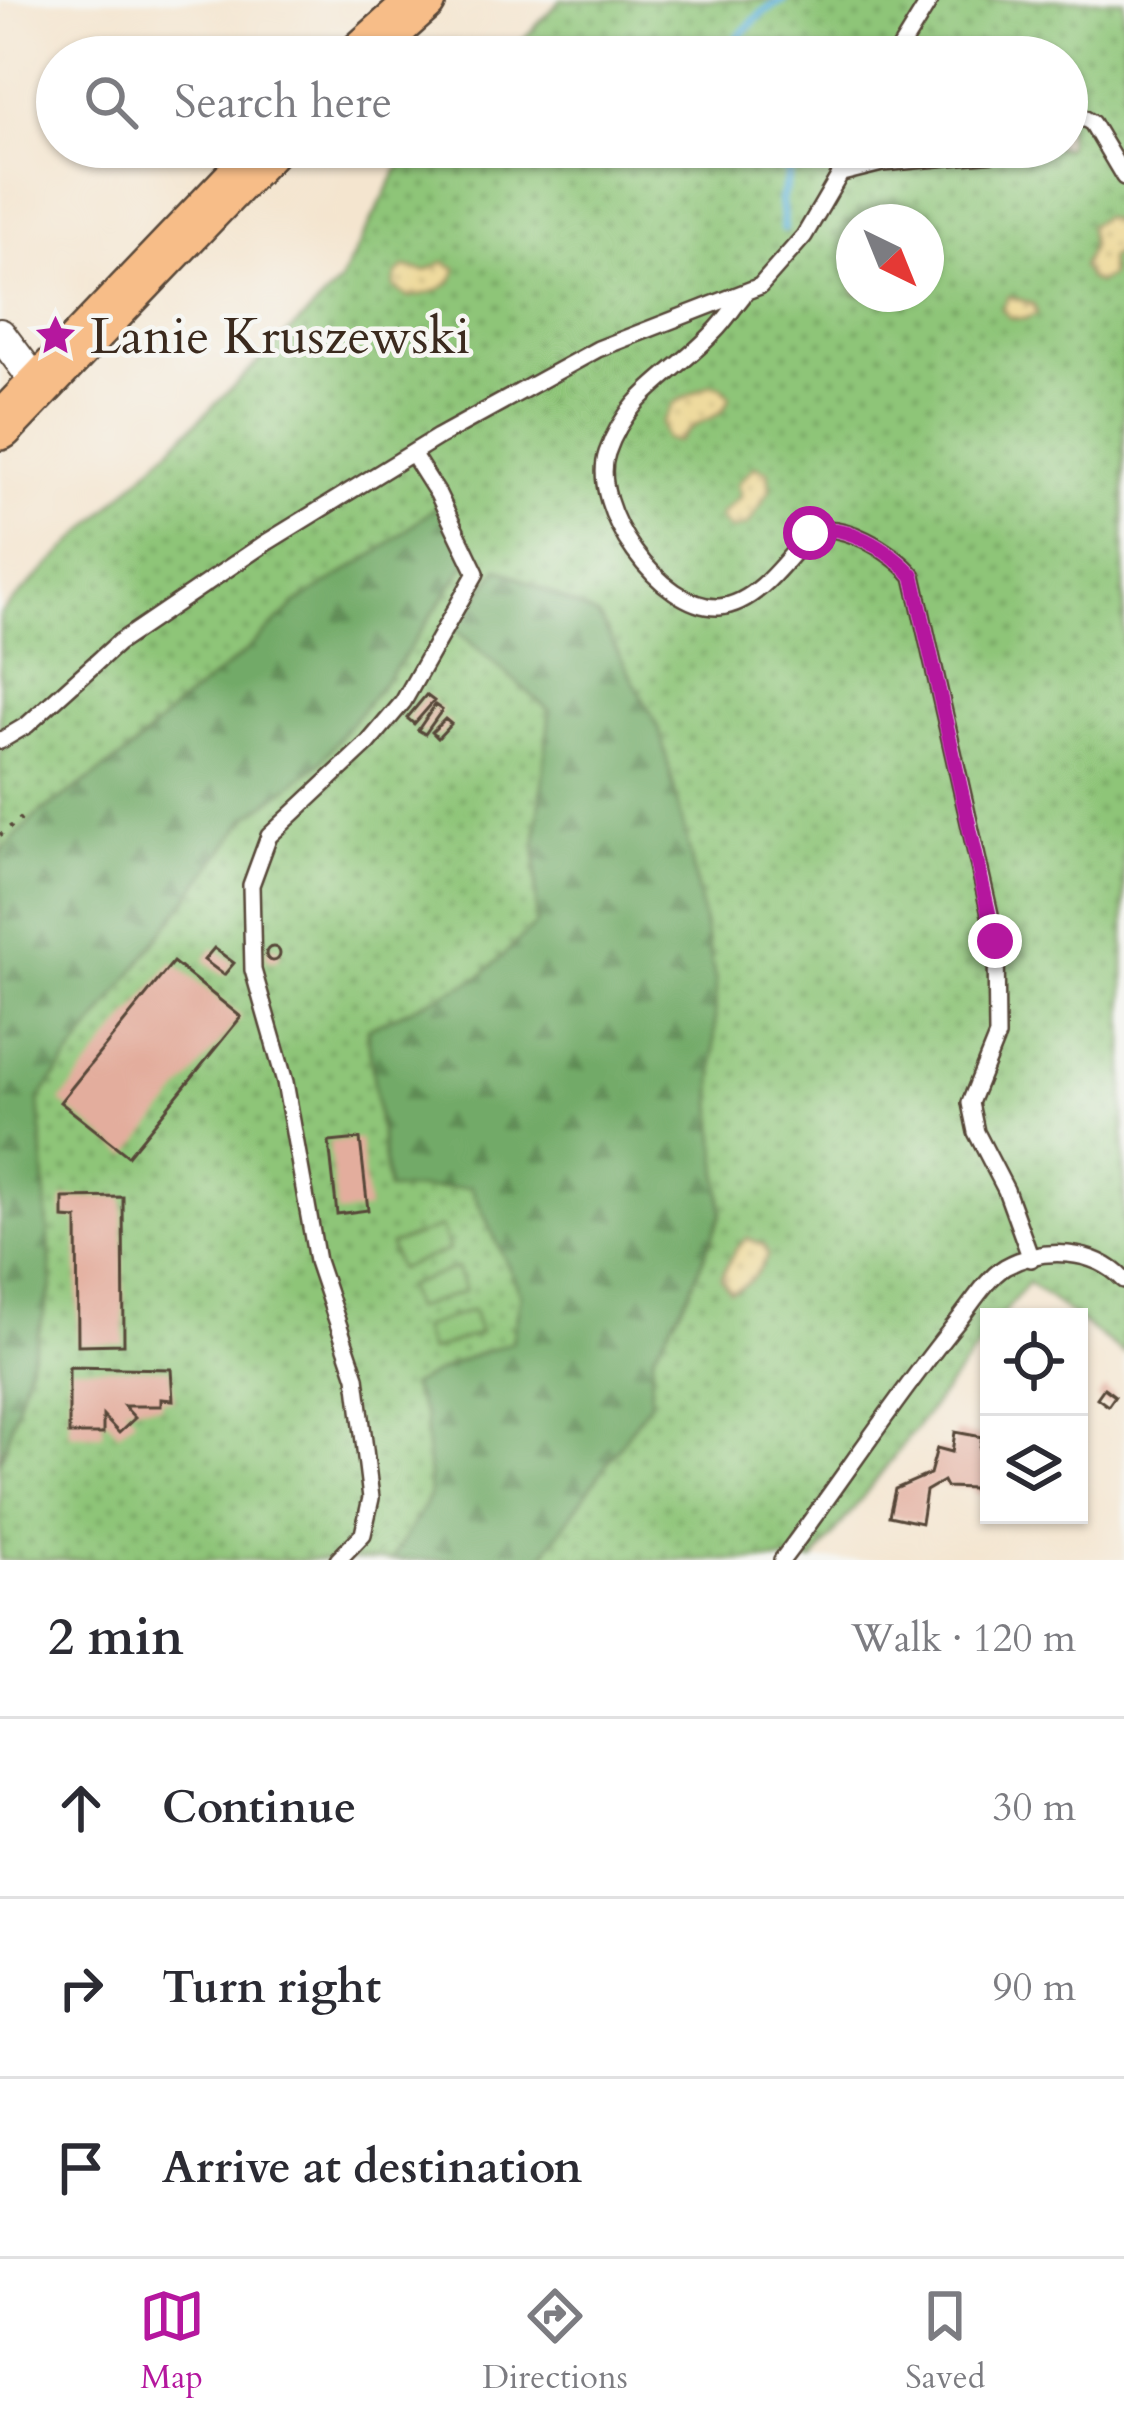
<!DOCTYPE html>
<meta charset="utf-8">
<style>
body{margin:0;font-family:Cardo,serif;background:#f2f2f3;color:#2b2b33}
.controls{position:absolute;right:36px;bottom:36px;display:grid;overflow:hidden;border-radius:0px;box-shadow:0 3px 9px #0004}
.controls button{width:108px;height:108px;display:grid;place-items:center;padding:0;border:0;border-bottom:3px solid #e1e1e2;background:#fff;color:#2b2b33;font:60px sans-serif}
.compass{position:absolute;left:836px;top:204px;width:108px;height:108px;border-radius:50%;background:#fff;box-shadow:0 3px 9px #0004;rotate:137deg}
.stop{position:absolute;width:36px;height:36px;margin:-27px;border:9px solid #b5179e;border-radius:50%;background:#fff}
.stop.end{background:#b5179e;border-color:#fff;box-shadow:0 3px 12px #0008}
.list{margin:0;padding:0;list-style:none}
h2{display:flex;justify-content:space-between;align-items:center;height:156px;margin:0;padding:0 48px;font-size:51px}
h2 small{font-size:39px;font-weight:400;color:#7c7c81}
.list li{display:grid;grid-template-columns:78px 1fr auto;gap:36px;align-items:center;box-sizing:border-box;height:180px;padding:0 48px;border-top:3px solid #e1e1e2}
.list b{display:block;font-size:45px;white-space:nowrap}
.list em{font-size:39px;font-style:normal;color:#7c7c81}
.icon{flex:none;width:66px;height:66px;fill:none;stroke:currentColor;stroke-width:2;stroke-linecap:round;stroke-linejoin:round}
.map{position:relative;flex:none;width:1124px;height:1560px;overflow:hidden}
.search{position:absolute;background:#fff;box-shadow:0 3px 9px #0004;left:36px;right:36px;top:36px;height:132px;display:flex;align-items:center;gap:30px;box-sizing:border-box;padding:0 42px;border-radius:66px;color:#7c7c81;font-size:45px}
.sheet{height:696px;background:#fff}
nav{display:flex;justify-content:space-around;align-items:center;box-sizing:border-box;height:168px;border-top:3px solid #e1e1e2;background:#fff;font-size:33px;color:#7c7c81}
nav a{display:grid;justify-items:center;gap:6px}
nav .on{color:#b5179e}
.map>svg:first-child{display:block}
.grass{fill:url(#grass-dots);stroke:#64784b;stroke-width:3;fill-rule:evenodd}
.forest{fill:url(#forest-firs);stroke:#566a43;stroke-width:3}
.sand{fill:url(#sand-dots);stroke:#94825e;stroke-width:3}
.pitch{fill:#8ec578;stroke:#64784b;stroke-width:3}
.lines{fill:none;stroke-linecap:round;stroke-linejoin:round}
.stream{stroke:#5eb2da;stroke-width:8}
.building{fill:#e3ad9d}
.lane-casing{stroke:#574639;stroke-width:20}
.street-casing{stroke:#574639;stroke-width:34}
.primary-casing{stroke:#574639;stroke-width:50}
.path{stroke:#574639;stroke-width:4.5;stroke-dasharray:3 9;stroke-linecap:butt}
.lane{stroke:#fff;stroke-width:15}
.street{stroke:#fff;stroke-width:30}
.primary{stroke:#f7bd88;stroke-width:45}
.route{stroke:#b5179e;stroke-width:15}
.labels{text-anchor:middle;stroke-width:9;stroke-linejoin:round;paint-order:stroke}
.poi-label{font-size:51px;fill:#3b2a1e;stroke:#f6f6f2;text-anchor:start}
</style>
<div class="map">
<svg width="1124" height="1560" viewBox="0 0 1124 1560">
<defs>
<pattern id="grass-dots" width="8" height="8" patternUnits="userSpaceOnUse" patternTransform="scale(3)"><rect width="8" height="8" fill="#8ec578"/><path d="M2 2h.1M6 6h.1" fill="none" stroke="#75a062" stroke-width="1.8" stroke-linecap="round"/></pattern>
<pattern id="forest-firs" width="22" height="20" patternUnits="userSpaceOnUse" patternTransform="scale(3)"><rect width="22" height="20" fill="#72aa68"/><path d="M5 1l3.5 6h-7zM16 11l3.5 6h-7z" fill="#5f8b55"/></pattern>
<pattern id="sand-dots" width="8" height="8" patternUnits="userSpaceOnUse" patternTransform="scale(3)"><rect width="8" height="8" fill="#eeda9e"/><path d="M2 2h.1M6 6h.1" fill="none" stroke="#cdbb88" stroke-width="1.8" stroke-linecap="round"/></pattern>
</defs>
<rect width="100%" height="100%" fill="#f6f6f2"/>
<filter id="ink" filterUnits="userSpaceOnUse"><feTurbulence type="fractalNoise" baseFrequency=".00833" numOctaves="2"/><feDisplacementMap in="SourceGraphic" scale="24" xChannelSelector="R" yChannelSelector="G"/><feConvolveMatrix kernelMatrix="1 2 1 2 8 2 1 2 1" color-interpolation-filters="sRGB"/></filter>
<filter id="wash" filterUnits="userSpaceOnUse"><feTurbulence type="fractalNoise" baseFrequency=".004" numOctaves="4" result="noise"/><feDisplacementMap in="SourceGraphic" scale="48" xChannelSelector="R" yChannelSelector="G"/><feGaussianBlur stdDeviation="2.7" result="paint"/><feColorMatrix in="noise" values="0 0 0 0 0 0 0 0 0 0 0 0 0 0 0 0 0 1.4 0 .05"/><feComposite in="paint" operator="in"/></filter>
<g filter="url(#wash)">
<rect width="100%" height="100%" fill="#f4e5cf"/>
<path class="grass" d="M561,0h563v1354l-96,-72 -27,35h-12v16l-175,227h-814v-946l339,-330 58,-113 23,-24h647v-90h-561zM854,222h72v72h-72z"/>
<path class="forest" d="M441,503l34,48 -76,112 -80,101 -72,54 -208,281 13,187 -52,178v-611l35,-36 93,-64 48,-46 67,-53 55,-52 80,-50z
M499,568l100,49 60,111 31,125 26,131 -3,116 9,113 -33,80 -36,62 -3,47 -110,158h-149l39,-64 -5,-80 -15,-30 49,-25 53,-19 9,-48 -50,-107 -83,3 -21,-161 113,-52 56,-53v-84l14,-129 -96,-83z"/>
<path class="sand" d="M1103,217c19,4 21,13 21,31l-15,11 1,17 -13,7 -8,-4 -7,-12 9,-20 -2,-21z
M444,262l12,6c-1,21 -31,27 -49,29l-13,-10 2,-12 9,-8 20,4z
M1009,296l24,8 4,9 -12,6 -15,-1 -8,-9z
M711,384l10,2 9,11c-8,24 -22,18 -38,31 -6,4 -10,10 -15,14l-11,-3 -4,-16 12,-20z
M755,466l13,5 2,19 -22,35 -17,5 -10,-10v-6l20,-18 -4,-12z
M747,1238l17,7 4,10c-9,15 -19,33 -38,36l-9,-13 14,-28z"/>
<path class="pitch" d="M441,1227l8,23 -51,19 -8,-24z
M457,1268l8,23 -52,18 -7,-23z
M472,1310l8,23 -51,18 -8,-23z"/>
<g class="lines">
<path class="stream" d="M738,57l-1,-19 26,-26 20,-12
M772,147l1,15 17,9 -9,29 3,28"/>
</g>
<g id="blocks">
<path class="building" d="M426,695l8,6 -20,23 -7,-6z
M435,705l7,5 -17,24 -7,-4z
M445,719l6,5 -13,14 -6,-6z
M266 954a7 7 0 1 1 14 0a7 7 0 1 1-14 0Z
M214,948l20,15 -10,12 -20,-15z
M173,962l68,55 -113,139 -68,-54z
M360,1139l8,71 -31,4 -8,-72z
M123,1197l1,147 -46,1 -1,-126 -14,-1v-20z
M69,1367l102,2 2,31 -12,-1v7h-37l11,12 -16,15 -16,-17v18h-34z
M1104,1388l11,8 -7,10 -11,-8z
M955,1432l27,5 -2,11 9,1v47l-15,-3 -1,-5 -27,-1 -3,-6 -17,10 -5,32 -32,-7 6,-27 35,-15 7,-26 15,4z"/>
</g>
</g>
<g filter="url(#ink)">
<use href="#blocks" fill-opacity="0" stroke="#574639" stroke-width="3"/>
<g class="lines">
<defs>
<path id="lane" d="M895,57l35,-57
M1067,108l25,15 32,54
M842,173l40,-10 113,-10 17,-6
M743,296c-10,12 -18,25 -29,36 -40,43 -86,60 -107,121 -18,54 54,157 112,154 38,-3 68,-48 91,-74 30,-15 83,19 103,43l83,365 1,95 -27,67 6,29 30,58 25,69
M0,741l27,-16 91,-82 146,-99 174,-107 160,-88 162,-63 44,-50 52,-89
M338,1560l25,-26 8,-36 -15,-121 -39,-116 -32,-179 -32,-112 -2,-85 18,-49 99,-93 35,-41 73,-129 -38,-79 -26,-41
M782,1560c60,-79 112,-161 175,-238 14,-17 29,-43 48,-55 38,-21 90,-18 119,13"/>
<path id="street" d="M0,334l39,52"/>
<path id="primary" d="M359,57l64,-57
M0,427l268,-280"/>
</defs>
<use href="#lane" class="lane-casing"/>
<use href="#street" class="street-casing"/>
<use href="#primary" class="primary-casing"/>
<path class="path" d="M0,835l27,-21"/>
<use href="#lane" class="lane"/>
<use href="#street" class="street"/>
<use href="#primary" class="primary"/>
</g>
</g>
<g class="lines" filter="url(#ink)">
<path class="route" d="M810,533c31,-15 82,19 103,43l82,365"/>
</g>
<defs>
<symbol id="sight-bare" viewBox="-9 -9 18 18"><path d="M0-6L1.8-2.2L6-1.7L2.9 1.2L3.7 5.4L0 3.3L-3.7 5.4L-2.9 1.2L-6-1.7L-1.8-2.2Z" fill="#b5179e" stroke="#f6f6f2" stroke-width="2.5" paint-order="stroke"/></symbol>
</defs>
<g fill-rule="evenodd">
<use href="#sight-bare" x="26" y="306" width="59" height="59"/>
</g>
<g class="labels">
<g class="poi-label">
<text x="90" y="353">Lanie Kruszewski</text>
</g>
</g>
</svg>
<div class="controls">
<button><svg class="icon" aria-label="locate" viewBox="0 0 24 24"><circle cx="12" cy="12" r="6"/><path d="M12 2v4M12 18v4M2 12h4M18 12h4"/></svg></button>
<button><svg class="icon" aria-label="layers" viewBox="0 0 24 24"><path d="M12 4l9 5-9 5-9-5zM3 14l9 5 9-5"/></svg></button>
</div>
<svg class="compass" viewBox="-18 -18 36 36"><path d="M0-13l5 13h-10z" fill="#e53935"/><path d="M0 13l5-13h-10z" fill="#7c7c81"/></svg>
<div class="stop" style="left:810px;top:533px"></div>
<div class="stop end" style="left:995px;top:941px"></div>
<div class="search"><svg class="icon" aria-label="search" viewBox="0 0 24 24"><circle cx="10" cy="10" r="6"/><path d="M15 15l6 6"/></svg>Search here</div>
</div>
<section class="sheet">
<h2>2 min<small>Walk · 120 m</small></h2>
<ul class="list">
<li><svg class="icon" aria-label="ahead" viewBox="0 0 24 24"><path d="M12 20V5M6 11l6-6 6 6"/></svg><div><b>Continue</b></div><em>30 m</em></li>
<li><svg class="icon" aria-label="right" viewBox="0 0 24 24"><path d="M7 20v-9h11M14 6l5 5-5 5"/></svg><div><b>Turn right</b></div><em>90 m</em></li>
<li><svg class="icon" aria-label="arrive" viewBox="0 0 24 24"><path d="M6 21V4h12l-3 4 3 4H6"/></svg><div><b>Arrive at destination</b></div></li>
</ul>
</section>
<nav>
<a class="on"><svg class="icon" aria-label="map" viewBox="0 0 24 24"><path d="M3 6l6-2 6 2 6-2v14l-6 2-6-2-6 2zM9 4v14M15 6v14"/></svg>Map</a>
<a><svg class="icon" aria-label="directions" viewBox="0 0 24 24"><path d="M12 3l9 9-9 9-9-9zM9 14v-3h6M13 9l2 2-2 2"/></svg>Directions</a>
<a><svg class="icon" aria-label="saved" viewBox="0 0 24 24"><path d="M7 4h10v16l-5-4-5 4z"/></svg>Saved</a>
</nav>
